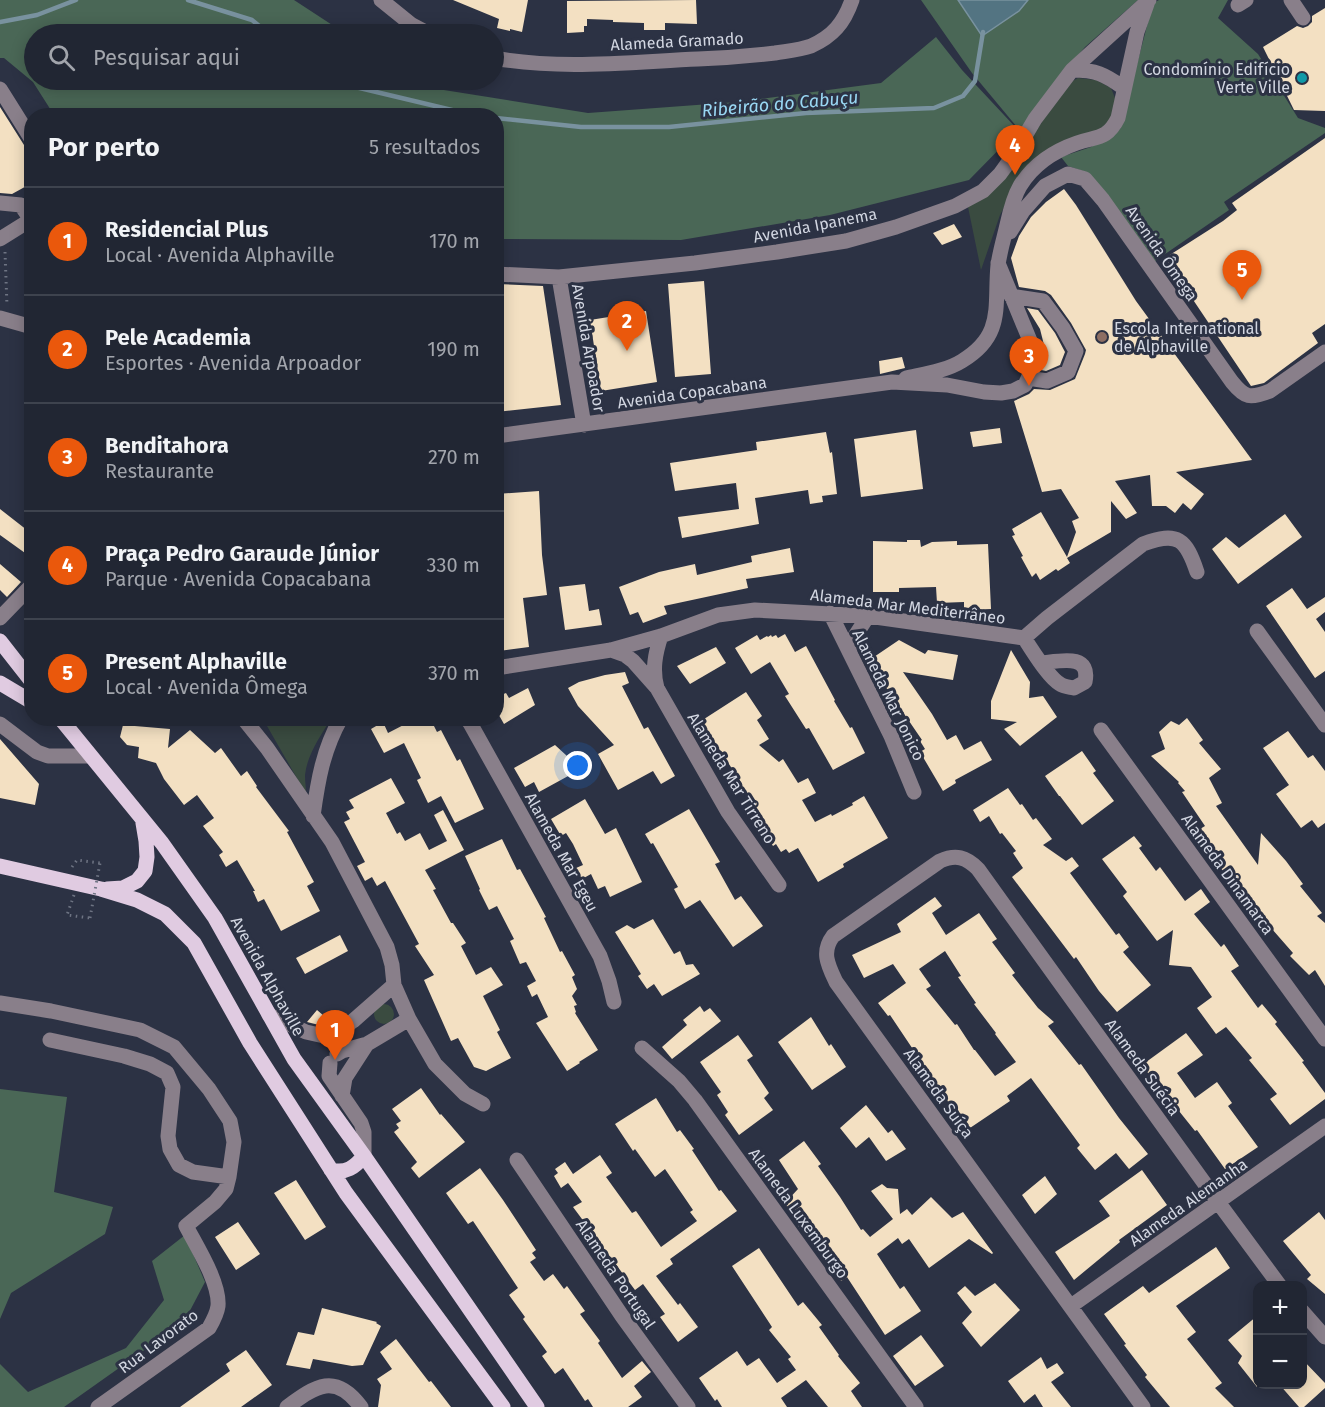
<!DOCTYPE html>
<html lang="pt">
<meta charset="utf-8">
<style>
body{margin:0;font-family:"Fira Sans",sans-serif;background:#292e3b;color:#f1f3f6}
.controls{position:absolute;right:18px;bottom:18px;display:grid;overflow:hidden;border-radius:12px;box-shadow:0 3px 15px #0003}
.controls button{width:54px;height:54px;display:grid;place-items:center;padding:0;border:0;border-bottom:2px solid #3e434e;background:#212633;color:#f1f3f6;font:30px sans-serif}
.you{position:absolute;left:578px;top:766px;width:21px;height:21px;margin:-15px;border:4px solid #fff;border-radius:50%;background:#1a73e8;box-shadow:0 0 0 9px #1a73e833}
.badge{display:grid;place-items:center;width:39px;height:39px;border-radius:50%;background:#ea580c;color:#fff;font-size:20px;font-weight:700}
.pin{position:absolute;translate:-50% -50px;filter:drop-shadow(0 2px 3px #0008)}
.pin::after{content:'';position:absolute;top:32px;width:21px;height:18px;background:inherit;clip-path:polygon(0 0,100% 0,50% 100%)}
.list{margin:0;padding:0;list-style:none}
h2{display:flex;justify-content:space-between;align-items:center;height:78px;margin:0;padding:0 24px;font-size:26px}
h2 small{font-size:20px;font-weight:400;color:#a2a5ac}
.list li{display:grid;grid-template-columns:39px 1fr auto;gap:18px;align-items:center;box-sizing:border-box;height:108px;padding:0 24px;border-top:2px solid #3e434e}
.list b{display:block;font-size:22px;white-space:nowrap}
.list p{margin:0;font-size:20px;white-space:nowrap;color:#a2a5ac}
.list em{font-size:20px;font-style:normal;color:#a2a5ac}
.icon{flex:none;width:33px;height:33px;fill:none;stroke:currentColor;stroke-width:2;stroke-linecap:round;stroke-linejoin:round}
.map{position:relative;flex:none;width:1325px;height:1407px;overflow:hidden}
.search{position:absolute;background:#212633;box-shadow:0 3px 15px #0003;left:24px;top:24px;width:480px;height:66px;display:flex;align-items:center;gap:15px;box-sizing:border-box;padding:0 21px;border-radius:33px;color:#a2a5ac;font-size:22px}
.panel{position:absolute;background:#212633;box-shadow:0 3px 15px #0003;left:24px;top:108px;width:480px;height:618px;border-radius:24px}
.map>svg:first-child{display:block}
.green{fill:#3a4b40}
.forest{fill:#4a6756}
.water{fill:#537482;stroke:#79929f;stroke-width:1.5}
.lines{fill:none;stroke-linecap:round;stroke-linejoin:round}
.stream{stroke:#79929f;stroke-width:4.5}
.building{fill:#f3e0c2;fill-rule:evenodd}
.path{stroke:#6e7483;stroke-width:3;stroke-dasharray:1.5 4.5;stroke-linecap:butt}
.minor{stroke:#897f8a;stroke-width:15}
.major{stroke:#e0cbe1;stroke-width:15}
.path-bridge{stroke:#6e7483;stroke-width:3;stroke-dasharray:1.5 4.5;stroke-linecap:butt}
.culture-dot{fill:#0f9aa8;stroke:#2c3244;stroke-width:2}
.education-dot{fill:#8d6e63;stroke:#2c3244;stroke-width:2}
.labels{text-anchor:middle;stroke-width:6;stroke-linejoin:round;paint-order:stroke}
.street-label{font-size:16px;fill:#d3d7e2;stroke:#2c3244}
.poi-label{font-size:16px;fill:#d3d7e2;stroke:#2c3244;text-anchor:end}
.water-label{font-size:18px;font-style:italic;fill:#99d7f3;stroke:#2c3244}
</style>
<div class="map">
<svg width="1325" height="1407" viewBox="0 0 1325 1407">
<rect width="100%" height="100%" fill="#2c3244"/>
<path class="green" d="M1078,78l18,2 15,8 6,15 -10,24 -23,10 -72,55 -12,23 -19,55 -13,-63 60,-64 39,-59z
M263,719h68c-10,16 -24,36 -26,56 0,6 1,13 1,19z
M374 1014a10 10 0 1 1 20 0a10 10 0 1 1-20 0Z"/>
<path class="forest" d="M0,0h294l52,34h-312v46h380l11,7 163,26 149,-11 144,-19 55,-46 26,33 56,60 -49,50 -139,35 -149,25 -181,-1 -4,-1v-122l-442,-1 -21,-33 -29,-24h-4z
M921,0h217l-53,47 -41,49 -22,37 -50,-60z
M1159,0h69l-10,18 40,36 40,64 27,10v5l-101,69 5,8 -74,51 -72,-90 -15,-5 -7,-9 30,-10 29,-18 33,-126z
M0,1089l67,8 -13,95 59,15 -8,27 -94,59 -11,26z
M185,1235l20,47 -21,40 -120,85h-64v-43l28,28 98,-44 38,-48 -12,-39z"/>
<path class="water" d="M958,0h70l-9,11 -37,25z"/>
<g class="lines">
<path class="stream" d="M188,0l64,20 17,14
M0,22l37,-7 39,-15
M326,80l151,36
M496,118l85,9h88l137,-14 128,-5 29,-12 12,-15 8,-49"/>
</g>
<path class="building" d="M453,0h75l-6,32 -12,-3v2l-13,-3 2,-9z
M696,0l1,24 -32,-1v7h-21v-7l-31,-1v-2l-26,-1v7h-3v6l-17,1v-32z
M1325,8v103l-31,-1 -31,-63 34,-21 6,2 5,-2 4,-4v-6z
M0,107l24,38 8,6v32l-20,11 -12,-1z
M1325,138v186l-13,9 6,10 -54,40 -13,3 -86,-128 58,-37 14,-11 -5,-7z
M1064,189l12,16 60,96 116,159 -76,12 28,22 -13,16 -8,-7 -8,10 -9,-7h-14l-2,-31 -35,6 22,32 -11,6 -15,-18v31l-44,26 3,5 -12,8 -2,-2 -16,11 -4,-7 -4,4 -11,-20 2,-1 -11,-20 3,-1 -3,-6 29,-17 26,45 9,-25 -4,-11 7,-3 -18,-29 -19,3 -28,-91 15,-7 5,-5 16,1 25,-11 10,-25 1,-4 -15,-27 -20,-28 -6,-4 -26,-4 -8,-29 8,-22 12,-19 15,-15z
M954,224l8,13 -20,8 -9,-12z
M704,281l7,93 -36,3 -7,-93z
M496,284l47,2 18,119 -65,7z
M1027,308l11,2 17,23 10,19 -5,13 -14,6 -5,-1 3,-25 -4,-16z
M646,311l11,71 -56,9 -11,-71z
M902,357l3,11 -25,6 -1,-13z
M1000,428l2,15 -29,4 -3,-15z
M916,430l7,59 -62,8 -7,-58z
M826,432l4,21 2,-1 5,42 -15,2 1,6 -13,2 -2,-14 -53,8 4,26 -77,14 -4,-21 61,-8 -3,-26 -61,8 -5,-28 87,-13 -1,-8z
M539,491l3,64 5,40 -24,3 6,49 -30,4 -3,-20v-137z
M0,509l32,25v24l-32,-23z
M1285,514l17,23 -64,47 -26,-35 14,-12 13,11z
M907,540h13l1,7 11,-5 25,-1v4l31,-1 3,65 -27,1v-8l-27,1 -1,-16 -37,1v4h-26v-51l34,1z
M790,548l4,24 -48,7 2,9 -84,18 3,8 -24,9 -5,-11 -8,3 -11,-28 40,-15 36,-8 2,11 55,-13 -1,-6z
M0,564l21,18 -14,15 -7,-7z
M585,584l4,27 10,-2 3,16 -37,5 -6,-43z
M1292,588l15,21 18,-12v15l-9,7 9,13v39l-10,7 -49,-72z
M785,634l10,18 11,-6 29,54 -1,1 16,27 2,-1 13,26 -32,17 -24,-42 -3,1 -21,-33 4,-2 -19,-32 -19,12 -16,-26 22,-13 3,5 7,-4 1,1 3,-2 1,2 4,-2 2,3z
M899,640l26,14 3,-4 30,5 -5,25 -50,-8 29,42 15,26 9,-5 8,15 17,-9 11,19 -37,20 1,3 -13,8 -23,-39 5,-3 -5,-8 2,-1 -54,-79z
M716,647l10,16 -36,21 -13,-18z
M1011,650l19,32 -1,16 14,-2 14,21 -37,29 -16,-17 13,-7 -26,-3v-18z
M625,672l4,11 -7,3 22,43 4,-2 27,49 -14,8 -8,-13 -35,19 -20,-36 16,-9 -36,-39 -10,-18 11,-6 26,-7z
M528,688l7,17 -31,19 -8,-14v-13l10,-4 3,5z
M746,692l16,24 -5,4 12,19 -10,6 20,17 4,-3 15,24 10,-5 8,15 -14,7 13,22 16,-8 1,2 21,-11 -1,-2 12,-7 24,42 -45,26 1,3 -26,15 -20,-34 -9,5 -3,-4 -5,3 -5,-8 -3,2 -9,-14 4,-3 -29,-43 3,-2 -41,-63z
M417,718h13l7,14 4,-2 16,31 3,-2 24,50 -29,14 -14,-27 -13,7 -11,-23 4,-2 -17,-35 -20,10 -13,-24 12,-7 5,11z
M1187,718l16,22 -4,3 22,26 -12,9 13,25 -6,3 42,59 3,-32 25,28 17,23 -3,2 22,27 -5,3 8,7v63l-10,-16 -6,5 -19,-19 3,-3 -36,-41 -26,-36 -3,2 -33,-46 10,-6 -23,-34 3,-1 -7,-8 1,-1 -28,-26 14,-7 -6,-17 12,-11 8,4z
M123,725l47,4 -2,19 22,-18 25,23 6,-5 20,28 6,-5 10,15 -1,1 33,44 -2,1 27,50 -7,4 13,25 -39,20 -17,-32 -6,3 -5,-11h2l-18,-31 -11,7 -7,-12 4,-3 -20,-26 11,-8 -17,-23 -13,10 -20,-26 -8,-16 -18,-5 1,-11 -12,-2 -7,-8z
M1288,731l20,27 5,-3 12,16v52l-7,5 -6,-8 -11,8 -25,-34 13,-9 -26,-37z
M0,739l39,45 -4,21 -35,-7z
M555,745l12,11 8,-5 8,13 -15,8 2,3 -31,17 -5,-10 -9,5 -11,-19z
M1082,751l14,20 -3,2 21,28 -32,24 -22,-29h-1l-14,-20z
M391,778l14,25 -19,10 11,21 3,-2 5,9 15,-8 9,17 18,-9 -13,-26 9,-5 21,40 -39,20 11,19 -3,1 18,33h2l13,20 -5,3 15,29 15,-8 12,18 -20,11 17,34 -3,2 14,26 -25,13 -12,-4 -16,-29 -7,3 -27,-61 10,-5 -19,-29 4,-2 -34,-63 -8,5 -5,-9 -7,4 -8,-15 8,-4 -21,-40 6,-3 -4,-7 8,-4 -5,-8z
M1008,788l12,17 2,-1 11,16 3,-2 16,21 -9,6 23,16 6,-4 7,9 -9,7 46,62 3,-2 10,14 -6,5 28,33 -34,27 -18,-21 -23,-34 -2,2 -62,-82 11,-9 -10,-15 3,-2 -14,-18 -2,1 -11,-18 -9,6 -7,-12z
M585,799l20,35 11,-6 26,54 -32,15 -5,-11 -7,3 -7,-15 -9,5 -6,-11 7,-3 -10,-21 -7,-11 -5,3 -10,-17z
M689,809l31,53 -5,2 20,36 6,-4 22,30 -30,21 -33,-47 -15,9 -11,-20 4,-2 -25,-44 -2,1 -6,-10z
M1134,836l8,10 -3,2 17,23 4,-4 25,34 16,-12 9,13 -16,12 27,33 3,-3 15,22 -8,5 27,37 4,-4 15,18 -2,2 29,37 -2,1 23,31v6l-35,26 -20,-26 7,-5 -28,-34 3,-2 -26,-31 -10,7 -19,-26 15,-11 -21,-30 -22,-2 4,-35 -16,11 -34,-45 4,-4 -25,-33z
M502,839l15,31 3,-1 26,48 -2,1 16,34 2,-1 13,24 -3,2 5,12 -5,7 5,9 -3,1 2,6 -1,1 23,37 -19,12 1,1 -13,8 -31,-48 12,-6 -11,-23 -5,3 -5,-11 9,-5 -10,-19 -6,2 -10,-23 4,-2 -17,-33 -8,4 -10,-20 1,-1 -15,-33z
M935,897l7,9 -10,7 14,22 33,-22 18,26 -5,3 23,31 -3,2 26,33 16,14 -6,4 31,39 2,-1 38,54 29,36 -19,15 -13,-16 -21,17 -18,-22 3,-3 -49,-67 -24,18 3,5 -43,29 -77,-115 -2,1 -10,-13 28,-20 -13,-19 -29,14 -12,-23 49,-23 -4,-8zM945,951l16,25 -3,1 18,26 -2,1 22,29 -1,1 21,28 -21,14 -20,-26h-1l-17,-26 -2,1 -29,-36 5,-3 -12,-17z
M653,919l21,35 6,-3 6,14 7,-1 7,10 -38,22 -8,-12 -7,5 -9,-13 3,-2 -26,-42 12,-7 7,4z
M340,935l8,16 -43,23 -9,-16z
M700,1006l4,6 6,-4 11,13 -49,38 -10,-12 25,-22 -4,-5z
M317,1010l14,12 -1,2 -7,2 -16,-4z
M811,1017l18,29 2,-2 15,23 -34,23 -34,-48z
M1186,1033l17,22 -26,18 18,25 22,-16 15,21 -4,3 30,41 -33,22 -28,-39 -2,1 -24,-30 -1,1 -28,-37z
M738,1035l15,21 -6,4 22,33 -5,5 9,12 -34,25 -14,-20 3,-3 -11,-17 4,-3 -21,-30z
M421,1088l19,27 1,-1 24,28 -46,36 -8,-10 6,-6 -23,-30 5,-4 -3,-4 5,-3 -9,-12z
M656,1098l21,34 3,-2 14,19 -2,1 27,41 2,-1 16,21 -67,48 3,5 -17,12 22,29 2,-2 18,24 -20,15 -18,-25 5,-3 -22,-30 -8,6 -62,-83 9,-5 -14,-19 -7,5 -7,-12 4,-3 -3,-4 10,-7 8,12 27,-19 12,18 -6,4 26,36 4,-2 25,36 36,-26 -7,-9 3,-2 -28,-41 -10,8 -20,-28 -2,2 -18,-27z
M866,1105l22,28 4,-3 14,19 -20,12 -17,-24 -13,11 -16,-20z
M804,1141l17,23 -3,2 22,31 21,33 2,-1 7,8 23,-18 -22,-28 11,-7 5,4 11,1 2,25 7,-5 5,6 19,-18 21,21 11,-6 30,41 -1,1 -23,-15 -40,29 -20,-29 -7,5 -4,-6 -21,16 23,35 4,-3 17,25 -36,24 -38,-58 -6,4 -36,-57 -5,5 -15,-26 13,-14 -19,-29z
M480,1168l23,32 33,50 -4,3 4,5 -6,4 14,19 9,-7 11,15 3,-3 18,25 -5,3 20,27 -2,2 24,35 20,-17 9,11 -17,14 8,11 -14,10h-35l-5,-8 -3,2 -22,-33 -8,6 -13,-18 5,-4 -24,-33 2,-2 -16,-22 9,-7 -45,-67 -5,3 -22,-31z
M1142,1170l25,35 -48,35 1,2 -46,38 -19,-28 55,-36 -11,-15z
M1045,1176l12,18 -22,20 -13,-19z
M296,1180l30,47 -21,13 -31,-47z
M1319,1212l6,8v74l-18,-15 4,-4 -28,-34z
M238,1222l22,32 -24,16 -21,-33z
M1216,1247l14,21 -54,38 20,26 -9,7 35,44 -7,5 19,19h-64l-25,-30 2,-2 -23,-30 2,-1 -22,-30 39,-28 6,7z
M759,1248l39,58 5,-4 19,23 -3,2 20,28 -1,1 22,27 -9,8 11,16h-34l-22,-27 -25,18 6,9h-65l-5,-8 -2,2 -16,-23 38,-27 10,15 12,-8 18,25 19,-13 -8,-11 3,-2 -22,-27 3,-3 -40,-61z
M995,1283l25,27 -39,37 -19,-24 10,-11 -15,-19 8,-7 10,10z
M322,1308l55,14 -1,1 5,3 -18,39 -11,1 -39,-7 -3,10 -24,-4 12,-33 16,3z
M1257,1316v71l-19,-24 4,-7 -14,-16z
M921,1335l23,31 -29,20 -22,-30z
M396,1339l33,43 2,-1 20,26h-73l3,-22 -4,-6 15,-10 -12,-17z
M246,1350l26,35 -31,22h-61l50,-36 -4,-7z
M1041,1357l6,12 10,-6 7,10 -13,9 20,25h-28l-8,-13 -11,9 -16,-22z
M1302,1359l23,24v5l-21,19h-5l-20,-23h23z"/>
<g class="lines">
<path class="path" d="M5,252l2,54
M72,867l5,-7 23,3
M74,895l-7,20 23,3"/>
<path class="minor" d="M381,0l31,25 17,9
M1291,0l12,18
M1238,5l8,-5
M494,58c66,12 136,4 204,1 26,-1 51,-3 77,-6 12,-2 25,-3 36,-7 22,-10 33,-23 41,-46
M1072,70c24,0 32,4 52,18
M0,89l32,51
M0,203l21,2 10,15
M1010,232l13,-21 22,-25 23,-12 17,5 18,21 129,182c13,16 18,17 38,9l55,-39
M0,239l32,-20
M496,274l63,3 136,-14 82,-11 69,-11 50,-14 59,-21 28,-15 17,-17 15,-21 20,-34 37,-49 77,-70
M559,277l25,148
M1011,296l32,5 20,27 13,23 -8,21 -21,9 -19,-3
M0,318l32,9
M906,378c18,-4 40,-7 56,-17 43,-26 32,-55 36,-96 2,-14 6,-27 9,-40 3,-14 6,-27 13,-39 13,-21 34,-35 57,-43 20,-7 30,-3 41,-25l19,-86 10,-28
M496,436l396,-54 55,3 37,7 17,1 12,-2 12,-6 5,-11 3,-14 -2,-17 -33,-80
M830,613l61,123 23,56
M0,618l32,-33
M1257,631l68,94
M1024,638c9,13 24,39 36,46 4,3 10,3 14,4l11,-6c6,-29 -25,-21 -43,-19
M611,650l14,5 8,6 24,27 71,124 51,73
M849,651l6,-15 13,-20
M496,668l115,-18 50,-14 57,-21 37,-5 113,6 156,22 23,-20 96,-74c35,-13 43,-5 54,28
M657,688c-5,-18 -2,-34 4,-52
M243,718l24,30 65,94 55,105 5,18 2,20 15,34 26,45 30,30 18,10
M466,718l4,5 130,233 9,25 5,21
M0,724l37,28 11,4h42
M1101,730l224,309
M313,816c5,-36 10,-66 28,-98
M0,1003l51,8 89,19 34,17 35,42 21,32 4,21 -5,35 -3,12 -11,13 -29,24c11,21 34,57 32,80 -1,8 -5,15 -9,22l-111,79
M269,1015l37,17 18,4 15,-5 14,-10 41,-36
M50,1040l74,16 26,8 17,9 6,14 -5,49 2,13 9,16 14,7 36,5
M642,1048l37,33 16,19 221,307
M337,1054l5,-3 25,-7 42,-25
M330,1063l-1,13 32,47 3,9v24
M342,1096l3,-18 22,-34
M517,1160l105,156 66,91
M1071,1306l254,-180
M1302,1311l23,26
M287,1407c29,-21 48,-35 74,0
M1143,1407l-307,-425c-8,-17 -15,-30 -3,-46l107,-75c16,-7 26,-4 38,8l240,333 62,84"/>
<path class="major" d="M0,641l32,41
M0,683l32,19
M60,718l102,125 53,75 79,141 70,97 173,251
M0,866l101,23 36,11 28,14 29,29 56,100 96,150 157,214
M107,889l16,-1 14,-7 8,-10 2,-14 -1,-16 -3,-18
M331,1170c15,4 24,-3 33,-14"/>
<path class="path-bridge" d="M90,918l10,-55"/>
</g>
<circle class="culture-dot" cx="1302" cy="78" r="6"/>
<circle class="education-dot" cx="1102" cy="337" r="6"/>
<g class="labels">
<g class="street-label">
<text transform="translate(677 41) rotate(-3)" y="6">Alameda Gramado</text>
<text transform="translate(815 225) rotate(-11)" y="6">Avenida Ipanema</text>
<text transform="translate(1162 253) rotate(55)" y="6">Avenida Ômega</text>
<text transform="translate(589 348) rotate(80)" y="6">Avenida Arpoador</text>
<text transform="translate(692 392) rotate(-8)" y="6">Avenida Copacabana</text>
<text transform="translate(908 606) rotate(7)" y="6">Alameda Mar Mediterrâneo</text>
<text transform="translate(889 695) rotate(64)" y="6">Alameda Mar Jonico</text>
<text transform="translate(732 778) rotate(58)" y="6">Alameda Mar Tirreno</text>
<text transform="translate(562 852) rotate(61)" y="6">Alameda Mar Egeu</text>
<text transform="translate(1228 874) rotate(54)" y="6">Alameda Dinamarca</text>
<text transform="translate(268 976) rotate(61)" y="6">Avenida Alphaville</text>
<text transform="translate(1143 1067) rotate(54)" y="6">Alameda Suécia</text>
<text transform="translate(939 1093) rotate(54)" y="6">Alameda Suíça</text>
<text transform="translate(1188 1202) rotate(-35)" y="6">Alameda Alemanha</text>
<text transform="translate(799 1213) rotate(54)" y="6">Alameda Luxemburgo</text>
<text transform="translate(616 1274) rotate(56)" y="6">Alameda Portugal</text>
<text transform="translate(158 1341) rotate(-37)" y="6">Rua Lavorato</text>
</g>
<g class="poi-label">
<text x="1290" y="75">Condomínio Edifício<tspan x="1290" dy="18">Verte Ville</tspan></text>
<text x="1114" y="334" text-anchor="start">Escola International<tspan x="1114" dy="18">de Alphaville</tspan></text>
</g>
<g class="water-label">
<text transform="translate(780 104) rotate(-5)" y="6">Ribeirão do Cabuçu</text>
</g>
</g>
</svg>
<div class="controls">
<button>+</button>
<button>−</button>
</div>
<div class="you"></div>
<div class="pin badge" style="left:335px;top:1060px">1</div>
<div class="pin badge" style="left:627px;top:351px">2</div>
<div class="pin badge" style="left:1029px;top:386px">3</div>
<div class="pin badge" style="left:1015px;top:175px">4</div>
<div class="pin badge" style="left:1242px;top:300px">5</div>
<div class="search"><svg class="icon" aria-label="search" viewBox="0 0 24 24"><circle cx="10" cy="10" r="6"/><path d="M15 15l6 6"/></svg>Pesquisar aqui</div>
<section class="panel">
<h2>Por perto<small>5 resultados</small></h2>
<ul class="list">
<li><span class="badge">1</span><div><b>Residencial Plus</b><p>Local · Avenida Alphaville</p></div><em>170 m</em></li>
<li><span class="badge">2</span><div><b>Pele Academia</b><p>Esportes · Avenida Arpoador</p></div><em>190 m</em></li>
<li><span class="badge">3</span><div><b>Benditahora</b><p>Restaurante</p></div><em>270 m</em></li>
<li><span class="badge">4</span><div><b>Praça Pedro Garaude Júnior</b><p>Parque · Avenida Copacabana</p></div><em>330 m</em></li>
<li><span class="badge">5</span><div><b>Present Alphaville</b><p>Local · Avenida Ômega</p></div><em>370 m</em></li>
</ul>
</section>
</div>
